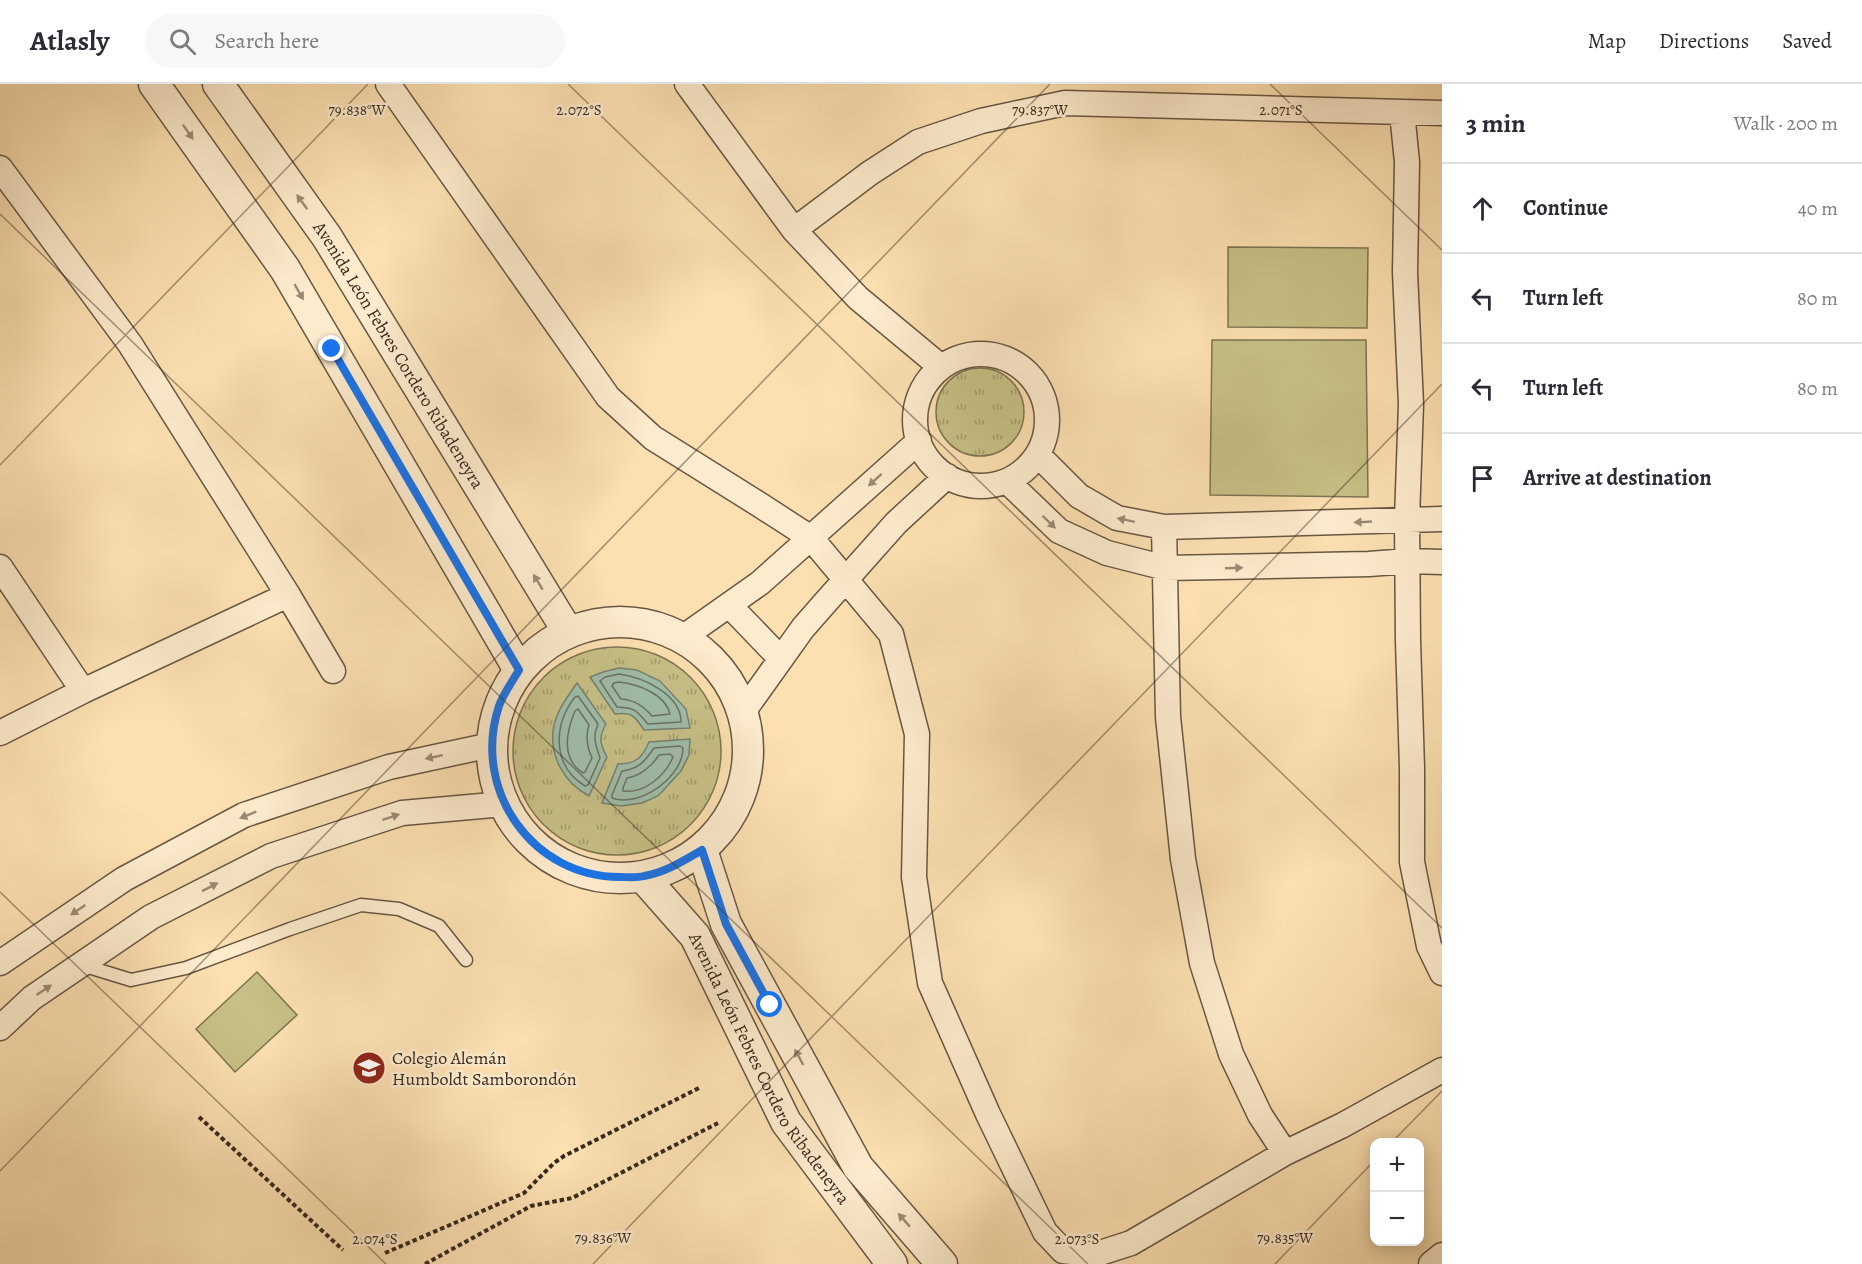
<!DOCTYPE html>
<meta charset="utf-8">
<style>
body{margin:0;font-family:Alegreya,serif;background:#f7f7f7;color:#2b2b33}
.controls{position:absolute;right:18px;bottom:18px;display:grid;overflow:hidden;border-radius:12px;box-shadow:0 3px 15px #0003}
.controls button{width:54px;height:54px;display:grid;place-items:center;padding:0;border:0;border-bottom:2px solid #e1e1e2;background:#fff;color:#2b2b33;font:30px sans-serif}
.stop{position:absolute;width:18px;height:18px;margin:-14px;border:4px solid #1a73e8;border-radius:50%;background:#fff}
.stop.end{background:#1a73e8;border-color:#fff;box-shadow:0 2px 6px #0008}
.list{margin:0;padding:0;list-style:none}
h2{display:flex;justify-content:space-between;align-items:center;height:78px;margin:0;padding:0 24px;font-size:26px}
h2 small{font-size:20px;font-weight:400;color:#7c7c81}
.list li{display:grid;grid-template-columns:39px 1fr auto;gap:18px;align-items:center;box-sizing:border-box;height:90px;padding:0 24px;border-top:2px solid #e1e1e2}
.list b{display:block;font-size:22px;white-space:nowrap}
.list em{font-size:20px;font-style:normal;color:#7c7c81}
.icon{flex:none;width:33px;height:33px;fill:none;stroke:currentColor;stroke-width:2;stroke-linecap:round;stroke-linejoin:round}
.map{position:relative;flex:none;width:1442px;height:1180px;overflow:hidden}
header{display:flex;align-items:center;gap:36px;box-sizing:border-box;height:84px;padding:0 30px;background:#fff;border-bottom:2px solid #e1e1e2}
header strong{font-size:28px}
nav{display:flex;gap:33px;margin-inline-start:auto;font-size:21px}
.search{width:420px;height:54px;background:#f7f7f7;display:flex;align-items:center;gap:15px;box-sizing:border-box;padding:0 21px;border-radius:33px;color:#7c7c81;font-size:22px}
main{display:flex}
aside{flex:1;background:#fff}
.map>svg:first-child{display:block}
.grass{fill:url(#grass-tufts);stroke:#7e7452;stroke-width:1.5}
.pitch{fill:#c7c087;stroke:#7e7452;stroke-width:1.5}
.water{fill:#9fbdaa;stroke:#758271;stroke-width:1.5}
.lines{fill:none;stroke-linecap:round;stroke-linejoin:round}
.shore{stroke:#6a7363;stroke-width:1.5}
.service-casing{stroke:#685742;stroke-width:15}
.minor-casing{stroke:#685742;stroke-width:27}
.tertiary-casing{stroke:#685742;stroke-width:33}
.path{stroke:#36291c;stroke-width:4;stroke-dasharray:4.5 3;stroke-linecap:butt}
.service{stroke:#fdebcd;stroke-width:12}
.minor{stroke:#fdebcd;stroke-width:24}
.tertiary{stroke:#fdebcd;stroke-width:30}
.oneway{fill:#9a8a74}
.route{stroke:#1a73e8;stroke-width:8}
.ticks{fill:none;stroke:#36291c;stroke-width:1.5;stroke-opacity:0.45}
.labels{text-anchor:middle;stroke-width:5;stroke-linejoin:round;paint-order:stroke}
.street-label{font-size:18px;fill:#36291c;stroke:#fdebcd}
.poi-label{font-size:18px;fill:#36291c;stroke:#fdebcd;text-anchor:start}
.ticks-label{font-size:15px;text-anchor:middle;fill:#36291c;stroke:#fdebcd;stroke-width:5;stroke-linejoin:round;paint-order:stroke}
</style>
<header>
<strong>Atlasly</strong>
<div class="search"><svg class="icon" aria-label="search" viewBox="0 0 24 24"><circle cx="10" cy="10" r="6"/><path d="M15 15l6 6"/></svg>Search here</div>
<nav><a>Map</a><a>Directions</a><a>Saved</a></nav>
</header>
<main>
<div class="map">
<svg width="1442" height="1180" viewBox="0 0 1442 1180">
<defs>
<pattern id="grass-tufts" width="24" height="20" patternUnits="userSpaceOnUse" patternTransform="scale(1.5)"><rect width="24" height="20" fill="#c7c087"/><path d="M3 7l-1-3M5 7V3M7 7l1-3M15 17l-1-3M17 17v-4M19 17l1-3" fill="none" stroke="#a29c6e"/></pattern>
</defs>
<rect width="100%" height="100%" fill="#fce0b2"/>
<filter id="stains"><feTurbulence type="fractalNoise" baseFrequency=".00333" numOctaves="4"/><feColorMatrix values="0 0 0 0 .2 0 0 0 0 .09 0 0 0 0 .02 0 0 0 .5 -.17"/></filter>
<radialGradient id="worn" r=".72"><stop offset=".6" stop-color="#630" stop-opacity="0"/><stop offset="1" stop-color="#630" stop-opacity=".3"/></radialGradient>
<path class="grass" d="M936 328a44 44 0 1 1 88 0a44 44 0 1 1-88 0Z
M513 667a104 104 0 1 1 208 0a104 104 0 1 1-208 0Z"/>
<path class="pitch" d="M1228,163l140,1 -1,80 -139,-1z
M1212,256h154l2,157 -158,-2z
M257,888l40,43 -62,57 -39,-43z"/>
<path class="water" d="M619,584l18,2 23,11 26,28 4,19 -46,2c-9,-14 -12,-18 -29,-16l-25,-37 13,-5z
M577,599l29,41c-8,14 -6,20 1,33l-18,39c-26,-14 -41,-42 -35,-71 4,-16 14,-29 23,-42z
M690,655l-1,16 -8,16 -23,25 -16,7 -21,3 -19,-3 16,-39c18,0 24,-6 31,-22z"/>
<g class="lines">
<path class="shore" d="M619,590c23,3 62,20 62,48l-33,2c-12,-14 -12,-16 -31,-17l-17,-26 5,-4z
M619,598c19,2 46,12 51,32l-18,2c-9,-10 -17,-16 -31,-17l-9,-13 2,-3z
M578,612l20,28c-6,13 -2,22 2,34l-12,27 -3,1c-33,-20 -32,-61 -10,-89z
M578,625l11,16c-4,12 -2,22 3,33l-7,14 -2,1c-22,-14 -17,-41 -8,-62z
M680,662l3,2c0,29 -43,60 -71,50v-3l10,-24c17,-2 23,-10 32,-23z
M670,670l3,3c-8,19 -29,37 -50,34v-3l4,-10c13,-2 25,-12 32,-23z"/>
<defs>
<path id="service" d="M82,881l49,15 55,-12 104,-39 71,-24 38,4 40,17 27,34"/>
<path id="minor" d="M388,0l220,313 45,41 107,67 51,33 80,96 26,100 -3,143 16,106 58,131 57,118 18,19 31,4 37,-12 154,-90 58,-28 99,-55
M687,0l107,146 64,68 83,69
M1402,28l5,50 -2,110 6,132 -4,115 1,122 4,127v94l17,84 13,27
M0,84l130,176 158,251 -205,96 -83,42
M794,146l76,-57 48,-31 63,-21 84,-18 377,10
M915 336a66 66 0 1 1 132 0a66 66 0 1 1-132 0Z
M1038,371l41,41 38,22 47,9 278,-8
M1007,397l52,50 48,22 59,15 203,-4 39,-3 34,1
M1164,443l4,190 15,142 19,104 29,91 29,61 25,38
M0,483l83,124
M288,511l45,76
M729,521l52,54
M682,554l78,-55 159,-142
M743,628l60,-84 21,-24 72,-81 51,-47
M0,879l124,-84 120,-64 145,-48 102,-22
M0,944l32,-30 119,-81 120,-61 131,-43 102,-9
M1431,1180l11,-9"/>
<g id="tertiary">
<path d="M154,0l131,185 234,401"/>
<path id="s1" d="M218,0l109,153 241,395"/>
<circle cx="620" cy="666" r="128"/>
<path d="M702,766l24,74 132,243 84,97"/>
<path id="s2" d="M643,793l52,59 91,186 106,142"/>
</g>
</defs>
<use href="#service" class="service-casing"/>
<use href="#minor" class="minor-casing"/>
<use href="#tertiary" class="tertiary-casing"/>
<path class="path" d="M199,1033l144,133
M385,1169l139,-60 30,-30 10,-7 135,-68
M425,1180l106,-58 41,-8 146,-75"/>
<use href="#service" class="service"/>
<use href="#minor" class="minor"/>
<use href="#tertiary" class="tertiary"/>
</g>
<defs><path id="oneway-solid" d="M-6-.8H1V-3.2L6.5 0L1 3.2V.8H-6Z" transform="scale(1.5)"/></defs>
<g class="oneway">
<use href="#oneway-solid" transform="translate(188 48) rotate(55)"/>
<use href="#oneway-solid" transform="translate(302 118) rotate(-126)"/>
<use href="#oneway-solid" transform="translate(299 208) rotate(60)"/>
<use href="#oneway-solid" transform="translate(875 396) rotate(138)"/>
<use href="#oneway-solid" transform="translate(1126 436) rotate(-168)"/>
<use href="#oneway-solid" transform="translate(1049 438) rotate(44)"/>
<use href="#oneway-solid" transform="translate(1363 438) rotate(177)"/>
<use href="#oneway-solid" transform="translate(1234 484) rotate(-2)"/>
<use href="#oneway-solid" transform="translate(538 498) rotate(-121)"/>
<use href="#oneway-solid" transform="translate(434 673) rotate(168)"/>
<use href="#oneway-solid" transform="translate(248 731) rotate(158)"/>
<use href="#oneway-solid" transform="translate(391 733) rotate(-18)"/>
<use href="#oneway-solid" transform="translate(210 803) rotate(-27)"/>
<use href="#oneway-solid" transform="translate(78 826) rotate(146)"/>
<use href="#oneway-solid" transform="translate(44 906) rotate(-34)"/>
<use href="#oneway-solid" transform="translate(799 973) rotate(-118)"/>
<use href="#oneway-solid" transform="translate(904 1136) rotate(-131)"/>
</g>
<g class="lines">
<path class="route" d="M332,265l187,321c-7,12 -16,24 -20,36 -28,84 34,172 122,171 8,0 16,1 23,-1 22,-4 39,-15 58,-26l24,74 44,81"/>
</g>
<path class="ticks" d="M568,0l874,844M1270,0l172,166M0,130l1088,1050M0,381l368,-381M0,808l386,372M1392,1058l50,-51M0,1087l1050,-1087M593,1180l849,-880M1275,1180l99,-103"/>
<defs>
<symbol id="school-disc" viewBox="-11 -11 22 22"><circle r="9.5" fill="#8f2418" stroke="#fdebcd"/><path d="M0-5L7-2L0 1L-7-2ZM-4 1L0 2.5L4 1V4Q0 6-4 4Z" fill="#fff"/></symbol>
</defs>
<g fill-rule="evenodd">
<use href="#school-disc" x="350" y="965" width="38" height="38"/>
</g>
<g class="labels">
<g class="street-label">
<text dy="6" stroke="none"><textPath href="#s1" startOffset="326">Avenida León Febres Cordero Ribadeneyra</textPath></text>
<text dy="6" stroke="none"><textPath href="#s2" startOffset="231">Avenida León Febres Cordero Ribadeneyra</textPath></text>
</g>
<g class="poi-label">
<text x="392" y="980">Colegio Alemán<tspan x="392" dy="21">Humboldt Samborondón</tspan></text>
</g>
</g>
<g class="ticks-label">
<text x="1281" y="31">2.071°S</text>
<text x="579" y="31">2.072°S</text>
<text x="357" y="31">79.838°W</text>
<text x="1040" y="31">79.837°W</text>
<text x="603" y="1159">79.836°W</text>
<text x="1285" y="1159">79.835°W</text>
<text x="375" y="1160">2.074°S</text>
<text x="1077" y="1160">2.073°S</text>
</g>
<rect width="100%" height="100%" filter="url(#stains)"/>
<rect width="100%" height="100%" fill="url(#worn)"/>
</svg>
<div class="controls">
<button>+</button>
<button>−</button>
</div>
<div class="stop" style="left:770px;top:921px"></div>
<div class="stop end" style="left:332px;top:265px"></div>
</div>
<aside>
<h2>3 min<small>Walk · 200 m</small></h2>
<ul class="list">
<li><svg class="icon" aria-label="ahead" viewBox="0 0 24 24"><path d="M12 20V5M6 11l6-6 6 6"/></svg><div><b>Continue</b></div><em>40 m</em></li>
<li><svg class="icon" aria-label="left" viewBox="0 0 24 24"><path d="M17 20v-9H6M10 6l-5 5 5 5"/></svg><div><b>Turn left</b></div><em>80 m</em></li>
<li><svg class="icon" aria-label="left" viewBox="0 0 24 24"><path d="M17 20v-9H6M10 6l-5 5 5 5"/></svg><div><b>Turn left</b></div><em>80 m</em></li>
<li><svg class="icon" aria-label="arrive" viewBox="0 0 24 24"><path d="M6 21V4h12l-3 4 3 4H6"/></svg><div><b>Arrive at destination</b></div></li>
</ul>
</aside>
</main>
